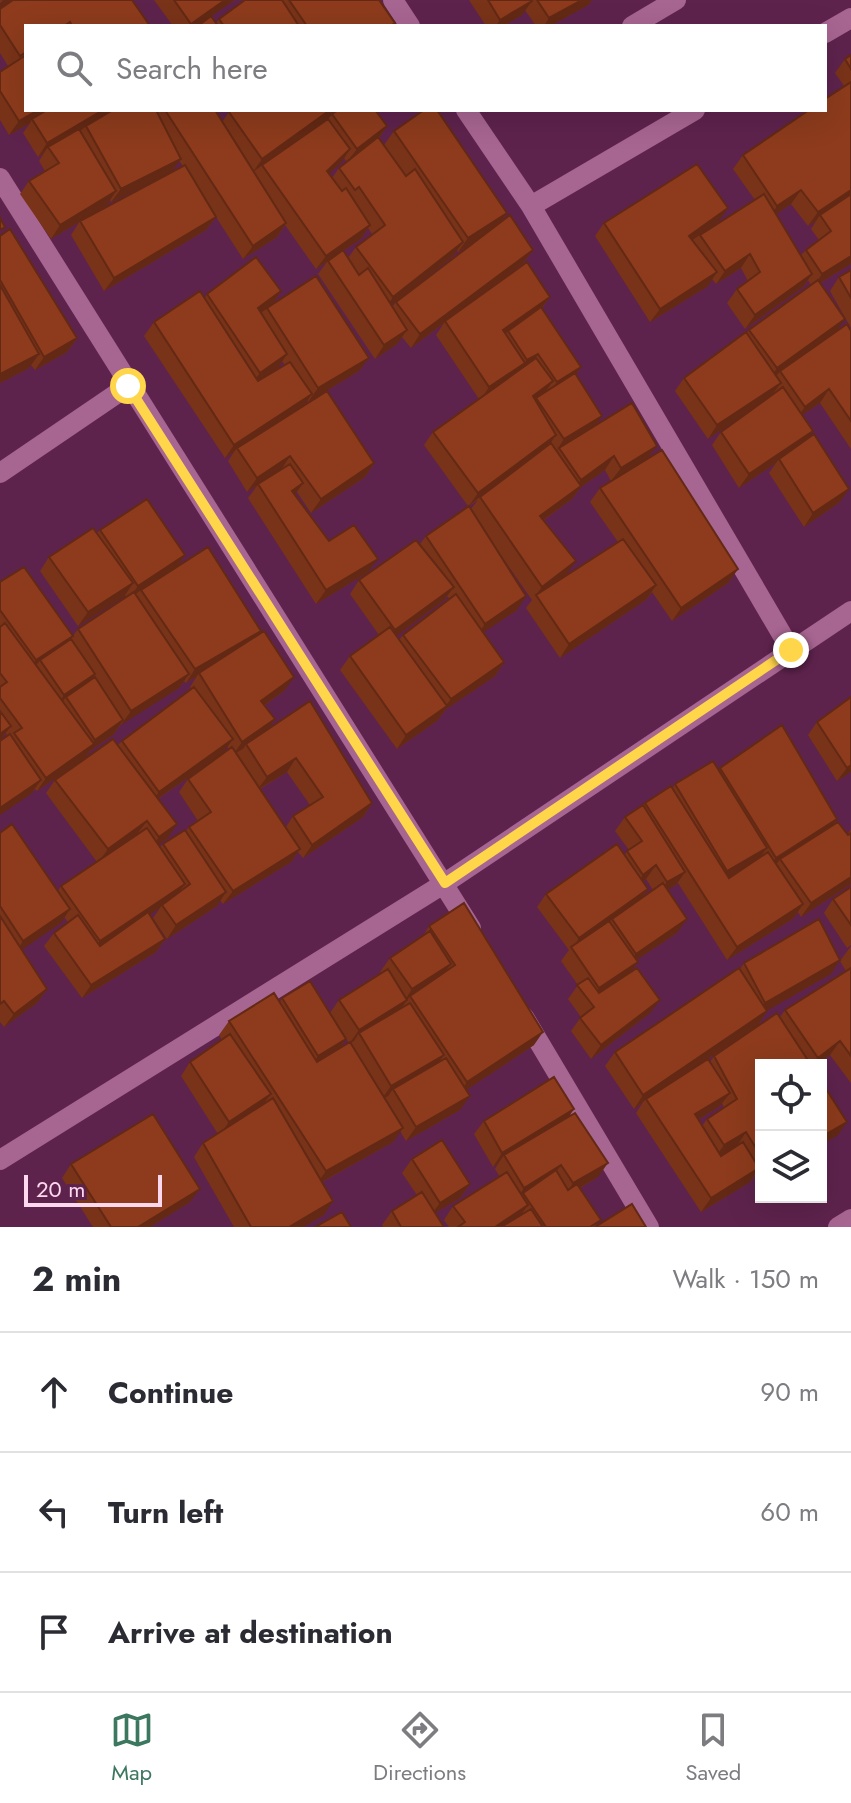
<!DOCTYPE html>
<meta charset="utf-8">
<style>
body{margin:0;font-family:Jost,sans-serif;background:#f2f2f3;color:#2b2b33}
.controls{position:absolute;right:24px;bottom:24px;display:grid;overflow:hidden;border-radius:0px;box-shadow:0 8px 32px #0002}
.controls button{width:72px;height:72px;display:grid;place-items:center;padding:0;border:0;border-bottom:2px solid #e1e1e2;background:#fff;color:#2b2b33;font:40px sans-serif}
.scale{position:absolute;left:24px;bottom:20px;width:138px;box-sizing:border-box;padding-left:8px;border:4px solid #fdd8ef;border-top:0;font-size:22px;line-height:28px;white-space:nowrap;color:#fdd8ef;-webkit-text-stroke:6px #5e234d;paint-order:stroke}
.stop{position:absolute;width:24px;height:24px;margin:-18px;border:6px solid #ffd54a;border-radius:50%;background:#fff}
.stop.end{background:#ffd54a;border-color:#fff;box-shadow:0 2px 8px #0008}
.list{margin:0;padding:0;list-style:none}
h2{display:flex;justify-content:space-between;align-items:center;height:104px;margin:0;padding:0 32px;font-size:34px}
h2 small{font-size:26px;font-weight:400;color:#7c7c81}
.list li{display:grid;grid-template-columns:52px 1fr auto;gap:24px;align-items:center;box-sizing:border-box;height:120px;padding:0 32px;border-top:2px solid #e1e1e2}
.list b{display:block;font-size:30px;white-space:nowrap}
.list em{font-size:26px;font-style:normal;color:#7c7c81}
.icon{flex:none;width:44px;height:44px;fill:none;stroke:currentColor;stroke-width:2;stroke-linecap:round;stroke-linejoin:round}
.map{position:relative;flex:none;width:851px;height:1227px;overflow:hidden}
.search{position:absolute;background:#fff;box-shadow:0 8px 32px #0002;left:24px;right:24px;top:24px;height:88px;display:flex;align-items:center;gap:20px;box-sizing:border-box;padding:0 28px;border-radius:0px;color:#7c7c81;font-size:30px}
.sheet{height:464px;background:#fff}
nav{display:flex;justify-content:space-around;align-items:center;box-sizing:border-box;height:112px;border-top:2px solid #e1e1e2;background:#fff;font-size:22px;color:#7c7c81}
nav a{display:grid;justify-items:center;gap:4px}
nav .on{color:#3c7760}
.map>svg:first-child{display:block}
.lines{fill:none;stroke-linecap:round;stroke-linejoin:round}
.street{stroke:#a76591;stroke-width:20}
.wall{fill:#793318;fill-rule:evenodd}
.shaded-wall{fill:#632914}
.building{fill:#8d3b1c;stroke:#632914;stroke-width:2}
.route{stroke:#ffd54a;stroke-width:10}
</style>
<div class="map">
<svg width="851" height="1227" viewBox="0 0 851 1227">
<rect width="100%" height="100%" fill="#5e234d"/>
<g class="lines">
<path class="street" d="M393,0l17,26
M632,26l44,-26
M825,33l26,-15
M466,110l65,96 260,444
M0,178l471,750
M531,206l164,-96
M0,473l128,-87
M524,1017l125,210
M0,1160l445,-277 406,-272
M838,1227l13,-8"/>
</g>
<path class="wall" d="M0,0l150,26h-124v84h189l7,12 7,-10 146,-2 12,16 -8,12 27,38 -22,-31 10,-14 113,82 -7,10 33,27 -10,13 -43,33 70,1 -8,11 39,59 -5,7 19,52 53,32 90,111 -10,14 -56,38 -20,-29 -5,7 -87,59 -34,-50 6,-8 -46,-66 31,76 -34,22 21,30 -9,14 -50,34 -7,10 -41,29 -57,-79 10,-14 29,-21 -29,-41 9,-14 61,-36 6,-8 42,-30 -44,-61 9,-13 46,-33 -43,-64 8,-12 -33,25 -9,-11 -5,7 -22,15 -57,-85 9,-12 -11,7 -31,-44 -8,12 -34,22 -27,-42 -10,13 -102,61 -33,-56 9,-14 82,-44 -51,25 -1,-2 -3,5 -56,34 -31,-45 9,-13 16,-10 -6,-10 5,-8 -6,4 -15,-24 7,-10 -21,12 -9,-15v-48l8,-6 -8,-13zM331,116l-3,3 -49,35zM344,158l3,4 -8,6 -7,10 -3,-5zM179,161l4,5 -12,6zM368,228l4,6 -16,13 -8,11 -5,-7 18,-12zM480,238l-84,64 -4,5 -1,-2 62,-49 4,-6 1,2zM605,470l6,11 -11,7 -10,14 28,40 -52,33 -22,-55 28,-21 9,-12zM478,500l-7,9 -2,-3zM447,596l3,3 -47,36 -4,5 -3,-4 48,-36z
M154,0h81l-24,16 5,7 3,-4 26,-19h134l16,23 -3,3h-219z
M469,0h123l-4,5 -38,21h-14l-11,-16 -3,5 -19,11h-17z
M851,55v209l-31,19 16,48h15v118l-31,-46 -18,12 6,24 32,63 -36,25 -35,-54 7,-10 -37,25 -27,-43 9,-13 36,-27 -49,34 -33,-48 9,-13 127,-93 -3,-5 -5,7 -58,42 -18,-26 10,-14 11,-8 -7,-13 -25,16 -4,-5 -4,7 -58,36 -55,-86 9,-13 115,-2 -19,14 55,-35 -22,-31 10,-14 101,-69 -9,-13 10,-14zM791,204l17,22 8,-5 -5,8 8,11 -13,10 -5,5 -25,-41z
M0,236l77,102 -10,14 -32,18 -4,-5 -2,3 -29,15z
M851,270v58l-21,-37 9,-14z
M281,291l-9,14 87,66 -51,31v-2l-4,5 70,58 -9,14 -54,36 -14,-21 -2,2 34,47 39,31 -52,32 -68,-106 9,-12 -10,6 -19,-31 6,-9 -9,6 -81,-122 10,-14 51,-24 2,-4zM282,361l3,4 -27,16 20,-13z
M100,530l77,37 84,64 -4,4 28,55 -20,15 10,14 -8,11 105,73 -9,14 -60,41 -5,-6 -7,10 -68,42 -3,-4 -3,6 -50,33 -14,-21 7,-10 -11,7 16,24 -9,13 -74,46 -38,-52 10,-13 14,-11 -4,-5 -3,6 -40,26 26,40 -10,14 -33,24 -4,-5v-189l58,58 3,-5 36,-24 -51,-69 9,-13 63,-35 4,-4 69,-52 -1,-2 7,-11 -11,7 -2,-2 -5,7 -58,36 -7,10 -24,17 -5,7 -48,33 -2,-2 -4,5 -25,-61 -6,7v-158l73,54 -3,4 8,-11 48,-32 -1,-2 -47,31 -38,-55 9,-14 48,-24zM227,746l2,3 -41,30 -9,13 19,29 -9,6 -3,4 -23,13 -3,3 -2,-3 10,-6 -10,-39 65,-46zM287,772l23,33 -17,11 -7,11 -26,-38z
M817,722l34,50 -14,9 -29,-46z
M720,768l117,51 -4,6 14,10 4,-6v55l-50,33 -3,-5 -4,6 -67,42 -49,-77 -2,2 -9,5 10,43 -41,27 2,2 -8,10 20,41 -59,46 -20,-28 10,-14 -13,-18 10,-14 -17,-24 8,-11 -32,-43 9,-13 78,-39 5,-5 -14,-19 10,-14 20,-14 27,-14 3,-5 44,-14zM646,879l7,11 -12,9 7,-10 -5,-8z
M851,887v58l-4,3 -23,-35 9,-14z
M429,926l105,119 -68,45 -6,20 -54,31 -6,-10 -7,11 -71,40 2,33 -21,12h-69l-40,-70 9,-14 15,-9 -37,-58 9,-14 32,-22 -3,-5 10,-14 51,-19 2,-4 48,15 9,-13 42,-27 -1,-1 10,-14 33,-22zM339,1028l10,15 -10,6 7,-10z
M851,946v137l-21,-28 -13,10h-56v113l-3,2 -3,-5 -5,7 -49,30 -65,-99 7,-11 -9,7 -29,-43 10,-14 125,-83 4,-6 87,11 -64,36v1l-9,14 -62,42 14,-5 4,-6 66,-39 5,-7 61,-39 -6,-10zM722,1103l2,5 -17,11 -5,7 -4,-6 22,-14z
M574,1109l-6,8 30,60 -18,11 17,38 49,1h-197l-5,-7 9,-14 47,-29 -5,-8 3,-5 -5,3 -19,-33 10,-13z
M412,1159l58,25 -10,14 -25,15 9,14h-61l-1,-2 10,-14 25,-16 -15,-22z
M71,1164l119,38 -40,25h-57l-31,-49z"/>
<path class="shaded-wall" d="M4,0h11l-15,10v-7z
M225,0h10l-38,26h-8z
M582,0h10l-4,5 -38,21h-6l5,-8z
M532,1l-10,14 -19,11h-7l4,-6z
M38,110h13l-19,9 -2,4 -21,12 10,-14z
M103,110h9l-62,40 -2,-3 -4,6 -6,4 9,-14z
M330,110h9l-86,62 9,-13z
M387,126l-10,14 -30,22 10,-13z
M350,149l-9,14 -23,21 9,-13z
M181,159l-10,14 -60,29 10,-13z
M801,190l-10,14 -23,16 9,-14z
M851,190v7l-31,18 -4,6 -8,5 10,-14z
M116,191l-9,14 -56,34 9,-14z
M728,208l-9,13 -39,28 9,-13z
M507,213l-10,14 -39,25 10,-14z
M216,217l-10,13 -102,61 10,-13z
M286,223l-9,14 -34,22 10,-13z
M370,225l-9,14 -45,30 10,-13z
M463,242l-10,14 -69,55 9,-14z
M533,250l-10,13 -112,85 9,-14z
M750,254l-9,14 -25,16 9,-13z
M851,256v8l-38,23 9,-13z
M717,272l-9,14 -58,36 10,-13z
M812,274l-9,13 -58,42 10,-14z
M281,291l-9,14 -24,17 10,-14z
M550,297l-10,13 -32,21 -4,5 -1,-6z
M845,319l-10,14 -55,38 -2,3 -10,7 9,-13z
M407,330l-10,14 -22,15 9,-14z
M77,338l-10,14 -32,18 9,-13z
M39,354l-10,14 -29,15v-9z
M287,354l-9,14 -28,18 10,-13z
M538,354l-9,13 -12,7 10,-14z
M369,358l-10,13 -51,31 10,-14z
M525,363l-10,14 -35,24 9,-14z
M581,367l-10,14 -23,15 9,-14z
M553,381l-10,14 -7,3 -3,5v-7z
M781,383l-10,13 -63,43 9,-14z
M829,389l-9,14 -25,17 10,-13z
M312,394l-9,13 -66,41 -3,4 -9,6 9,-13z
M602,416l-9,13 -34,19 -4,5 9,-14z
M813,431l-10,14 -24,14 -3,4 -37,25 10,-14z
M556,435l-9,13 -67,49 -11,9 9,-13z
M657,446l-10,13 -36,22 10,-13z
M290,456l-9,14 -34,22 10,-14z
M614,456l-9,14 -24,17 -9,12 -41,30 9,-13 31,-23 10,-13z
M374,463l-9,14 -54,36 10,-14z
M303,483l-9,13 -2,-5z
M849,489l-9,13 -36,25 9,-14z
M185,555l-9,14 -35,21 -13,10 10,-14z
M378,559l-10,13 -52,32 10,-14z
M576,561l-10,14 -30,20 6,-8z
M738,569l-10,14 -56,38 9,-13z
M133,583l-9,14 -46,29 10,-14z
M656,585l-9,14 -87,59 9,-14z
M454,587l-10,13 -58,44 9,-14z
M526,596l-9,14 -42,28 10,-14z
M261,631l-10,13 -52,29 -2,3 -11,7 9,-14z
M73,636l-10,13 -23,11 -6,9 -8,5 10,-14z
M504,662l-9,14 -50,34 -7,10 -41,29 9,-14 37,-26 8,-10z
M95,674l-9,14 -20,9 -6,8 -5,4 9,-14z
M189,674l-10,14 -58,37 10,-14z
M294,677l-9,13 -33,24 9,-13z
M275,719l-10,14 -19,11 -2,4 -11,7 9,-13z
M123,720l-9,14 -24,17 -5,7 -48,33 9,-13 44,-31 5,-7z
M11,726l-10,13 -1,1v-6z
M233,739l-10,14 -74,52 10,-13z
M296,758l-9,14 -30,18 10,-13z
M851,765v7l-14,9 10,-13z
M41,780l-10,14 -31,21v-7z
M372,803l-9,14 -60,41 9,-13z
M837,819l-9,13 -48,27 -4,6 -10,6 10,-13z
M147,821l-10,13 -39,29 10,-14z
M177,824l-9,14 -19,13 10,-14z
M767,848l-10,13 -39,24 9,-14z
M300,849l-9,13 -68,42 10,-13z
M656,865l-10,14 -13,10 10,-14z
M685,872l-9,13 -19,11 10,-14z
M851,877v7l-50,33 10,-14z
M185,884l-10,13 -13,8 -2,3 -69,46 9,-13z
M648,889l-10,13 -26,17 -4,5 -36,25 7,-11z
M226,892l-9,14 -50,33 9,-14z
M803,904l-9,14 -67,42 10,-13z
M70,909l-9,14 -47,32 9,-14z
M687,919l-10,14 -51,34 10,-13z
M165,939l-9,13 -74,46 9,-13z
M840,960l-9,14 -75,43 9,-14z
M638,962l-10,14 -38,26 9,-14z
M451,964l-10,13 -31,19 -12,17 -39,20 -5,8 -5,3 10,-14 44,-27 9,-14z
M47,989l-10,14 -33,24 10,-13z
M660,1000l-10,13 -59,46 10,-14z
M767,1011l-9,14 -111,75 -1,-1 -3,3 -9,7 9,-14z
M543,1032l-9,13 -77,51 10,-14z
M346,1039l-10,14 -27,17 9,-14z
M840,1041l-10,14 -13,10h-4l5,-7z
M444,1055l-10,14 -41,20 -5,7 -7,4 10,-14z
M730,1093l-10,13 -35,22 10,-14z
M271,1094l-10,13 -42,29 10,-14z
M470,1096l-10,14 -54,31 10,-14z
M574,1109l-10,14 -60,32 -6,9 -5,3 9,-14z
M847,1122l-9,13 -17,10v-8z
M403,1128l-10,14 -77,43 10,-14z
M746,1132l-9,14 -23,13 10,-14z
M608,1163l-10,14 -34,20 9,-14z
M561,1165l-10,14 -28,14 -5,7 -3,2 9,-14z
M759,1168l-9,14 -49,30 10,-14z
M470,1184l-10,14 -30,18 10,-13z
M200,1189l-10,13 -40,25h-12z
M333,1201l-9,14 -21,12h-14z
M528,1205l-10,14 -12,8h-11z"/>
<path class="building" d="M13,0h119l18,26h-78l-2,-4 -6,4h-38v26l-6,4 -20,-31v-16z
M174,0h51l-34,24z
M245,0h37l17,26h-75l-5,-7z
M289,0h90l16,23 -5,3h-83z
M488,0h43l1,1 -32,19z
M537,0h45l-33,18z
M211,16l7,10h-20z
M26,55v55h12l-19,11 -19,-30v-19z
M851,55v14l-6,-10z
M851,82v108l-33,22 -17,-22 -24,16 -34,-51 66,-45h16v-11z
M47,110h56l-56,33 -15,-24z
M113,110h43l25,49 -60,30 -35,-63z
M165,110h50l71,113 -33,23z
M232,110h98l-68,49 -33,-47z
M338,110h37l12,16 -30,23 -25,-35z
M424,110h13l70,103 -39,25 -74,-107z
M328,119l22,30 -23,22 15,20 4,-3 24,37 -44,31 -64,-91z
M79,129l37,62 -56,34 -31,-44 30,-18 -11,-16z
M378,137l28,39 9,-7 48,73 -70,55 -37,-50 29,-22 -26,-38 -4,3 -16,-22z
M697,164l31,44 -39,28 28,36 -57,37 -56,-86z
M185,165l31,52 -102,61 -34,-57z
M764,194l48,80 -57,41 -18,-26 23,-17 -10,-18 -25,17 -25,-36z
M851,194v62l-29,18 -16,-24 25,-19 -11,-16z
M510,215l23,35 -113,84 -24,-32z
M0,218l5,9 -5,3z
M10,229l67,109 -33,19 -44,-77v-44z
M343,250l16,25 9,-7 39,62 -23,15 -56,-84z
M256,257l25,34 -23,17 29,46 -27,19 -53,-79z
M527,262l23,35 -47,33 22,33 -36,24 -44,-66z
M851,270v28l-12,-21z
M316,276l53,82 -51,30 -51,-80z
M818,280l27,39 -68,49 -28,-38z
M0,285l39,69 -39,20z
M200,291l58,90 32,-19 22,32 -78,51 -80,-123z
M541,307l40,60 -24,15 -19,-28 -11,6 -19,-29z
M847,324l4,7v90l-22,-32 -24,18 -25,-36z
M746,332l35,51 -64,42 -33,-47z
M536,358l17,23 -20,15 23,39 -78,58 -45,-61z
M575,373l27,43 -38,23 -28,-41z
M783,387l30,44 -64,43 -28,-42z
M327,391l47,72 -53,36 -31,-43 -33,22 -20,-30z
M632,403l25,43 -36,22 -7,-12 -33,24 -22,-32z
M814,434l35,55 -36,24 -34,-54z
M551,443l30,43 -41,30 36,45 -34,26 -62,-90z
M662,450l76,119 -57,39 -81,-120z
M290,464l13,19 -11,8 37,50 25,-16 24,34 -52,31 -68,-106z
M147,499l38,56 -47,31 -38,-56z
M469,506l57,90 -41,28 -59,-88z
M93,528l40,55 -45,29 -39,-55z
M623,539l33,46 -87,59 -33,-49z
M416,540l38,47 -59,43 -36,-50z
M208,547l53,84 -66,38 -54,-79z
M24,567l49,69 -37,24 -36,-50v-28z
M134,592l55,82 -58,37 -53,-82z
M456,594l48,68 -53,37 -48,-64z
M5,623l89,121 -48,34 -32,-45 8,-5 -22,-30v-11l7,-5 -7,-9v-46z
M390,627l57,79 -41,29 -56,-79z
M264,631l30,46 -33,24 14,18 -33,23 -43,-69z
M71,639l24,35 -31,21 -24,-35z
M95,677l28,43 -28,20 -29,-43z
M194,687l39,52 -74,53 -37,-51z
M851,697v68l-4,3 -30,-46z
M310,701l62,102 -60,42 -19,-29 30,-19 -27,-39 -29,19 -21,-33z
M0,711l11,15 -11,8z
M782,725l55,94 -61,39 -56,-90z
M10,734l31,46 -41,28v-67z
M113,739l64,85 -18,13 -12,-16 -39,28 -53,-69z
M232,747l68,102 -67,42 -44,-64 22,-15 -23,-33z
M713,761l54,87 -40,23 -52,-87z
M671,786l58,92 39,-26 35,52 -66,43 -92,-144z
M643,805l42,67 -18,10 -11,-17 -13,10 -16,-24 15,-10 -17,-24z
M838,822l10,13 3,-2v44l-40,26 -31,-44z
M12,824l58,85 -47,32 -23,-35v-73z
M147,828l38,56 -85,57 -39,-55z
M185,830l41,62 -50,33 -14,-20 28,-21 -27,-40z
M617,844l31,45 -69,49 -33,-44z
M663,883l24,36 -51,35 -24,-35z
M851,887v38l-18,-26z
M464,903l79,129 -76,50 -57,-86 45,-31 -26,-39z
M148,912l17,27 -74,46 -37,-52 24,-18 22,31z
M0,916l47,73 -33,25 -10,-13 -4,3z
M819,919l21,41 -75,43 -21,-40z
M609,921l29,41 -39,26 -28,-41z
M430,931l21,33 -39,25 -22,-31z
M637,968l23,32 -59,45 -21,-27 14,-11 -17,-22 11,-7 11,15z
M739,968l28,43 -124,84 -28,-43z
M851,968v88l-11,-15 -22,17 -33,-48z
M388,969l19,31 -48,30 -20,-30z
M310,981l36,58 -28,17 -36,-58z
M274,993l43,69 33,-20 53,86 -77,43 -97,-150z
M410,1003l34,52 -53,31 -32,-53z
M777,1013l34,52h-50v91l-15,-24 -22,13 -17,-26 30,-20 -23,-43z
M230,1034l41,60 -42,28 -39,-60z
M446,1058l24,38 -54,31 -23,-38z
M708,1059l22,34 -35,21 26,42 22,-14 16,26 -48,30 -65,-99z
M554,1077l20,32 -72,44 -18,-32z
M821,1081l26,41 -26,15z
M273,1098l60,103 -44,26h-38l-48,-84z
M575,1113l33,50 -35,20 -12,-18 -37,23 -20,-33z
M153,1114l47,75 -62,38h-27l-40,-63z
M442,1140l28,44 -30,19 -28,-44z
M556,1170l12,20 9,-6 24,36 -11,7h-44l-23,-34z
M507,1172l21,33 -33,22h-37l7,-5 -12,-16z
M422,1192l22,35h-43l-9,-16z
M632,1204l14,23h-51z
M531,1209l12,18h-42z
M342,1212l9,15h-36z"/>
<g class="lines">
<path class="route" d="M128,386l317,497 346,-233"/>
</g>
</svg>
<div class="controls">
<button><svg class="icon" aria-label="locate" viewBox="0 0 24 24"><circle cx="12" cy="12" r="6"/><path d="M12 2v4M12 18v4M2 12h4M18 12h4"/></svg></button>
<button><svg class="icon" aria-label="layers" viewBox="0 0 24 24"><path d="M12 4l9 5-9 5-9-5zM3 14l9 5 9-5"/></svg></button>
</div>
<div class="scale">20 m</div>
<div class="stop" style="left:128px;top:386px"></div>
<div class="stop end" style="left:791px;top:650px"></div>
<div class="search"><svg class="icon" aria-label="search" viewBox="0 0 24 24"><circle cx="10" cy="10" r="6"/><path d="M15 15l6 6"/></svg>Search here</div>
</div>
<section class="sheet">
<h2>2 min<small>Walk · 150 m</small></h2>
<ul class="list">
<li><svg class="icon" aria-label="ahead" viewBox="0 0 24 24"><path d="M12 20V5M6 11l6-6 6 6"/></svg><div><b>Continue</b></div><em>90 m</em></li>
<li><svg class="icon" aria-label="left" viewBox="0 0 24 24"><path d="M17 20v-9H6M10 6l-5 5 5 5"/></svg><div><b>Turn left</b></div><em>60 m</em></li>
<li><svg class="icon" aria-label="arrive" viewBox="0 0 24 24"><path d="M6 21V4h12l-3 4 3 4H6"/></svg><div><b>Arrive at destination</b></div></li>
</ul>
</section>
<nav>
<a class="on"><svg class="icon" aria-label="map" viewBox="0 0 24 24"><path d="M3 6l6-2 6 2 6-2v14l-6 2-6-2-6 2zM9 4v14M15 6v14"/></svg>Map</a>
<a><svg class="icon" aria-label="directions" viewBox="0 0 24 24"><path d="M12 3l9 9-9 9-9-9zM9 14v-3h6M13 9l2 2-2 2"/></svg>Directions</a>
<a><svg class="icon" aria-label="saved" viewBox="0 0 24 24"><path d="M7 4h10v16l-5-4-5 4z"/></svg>Saved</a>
</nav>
